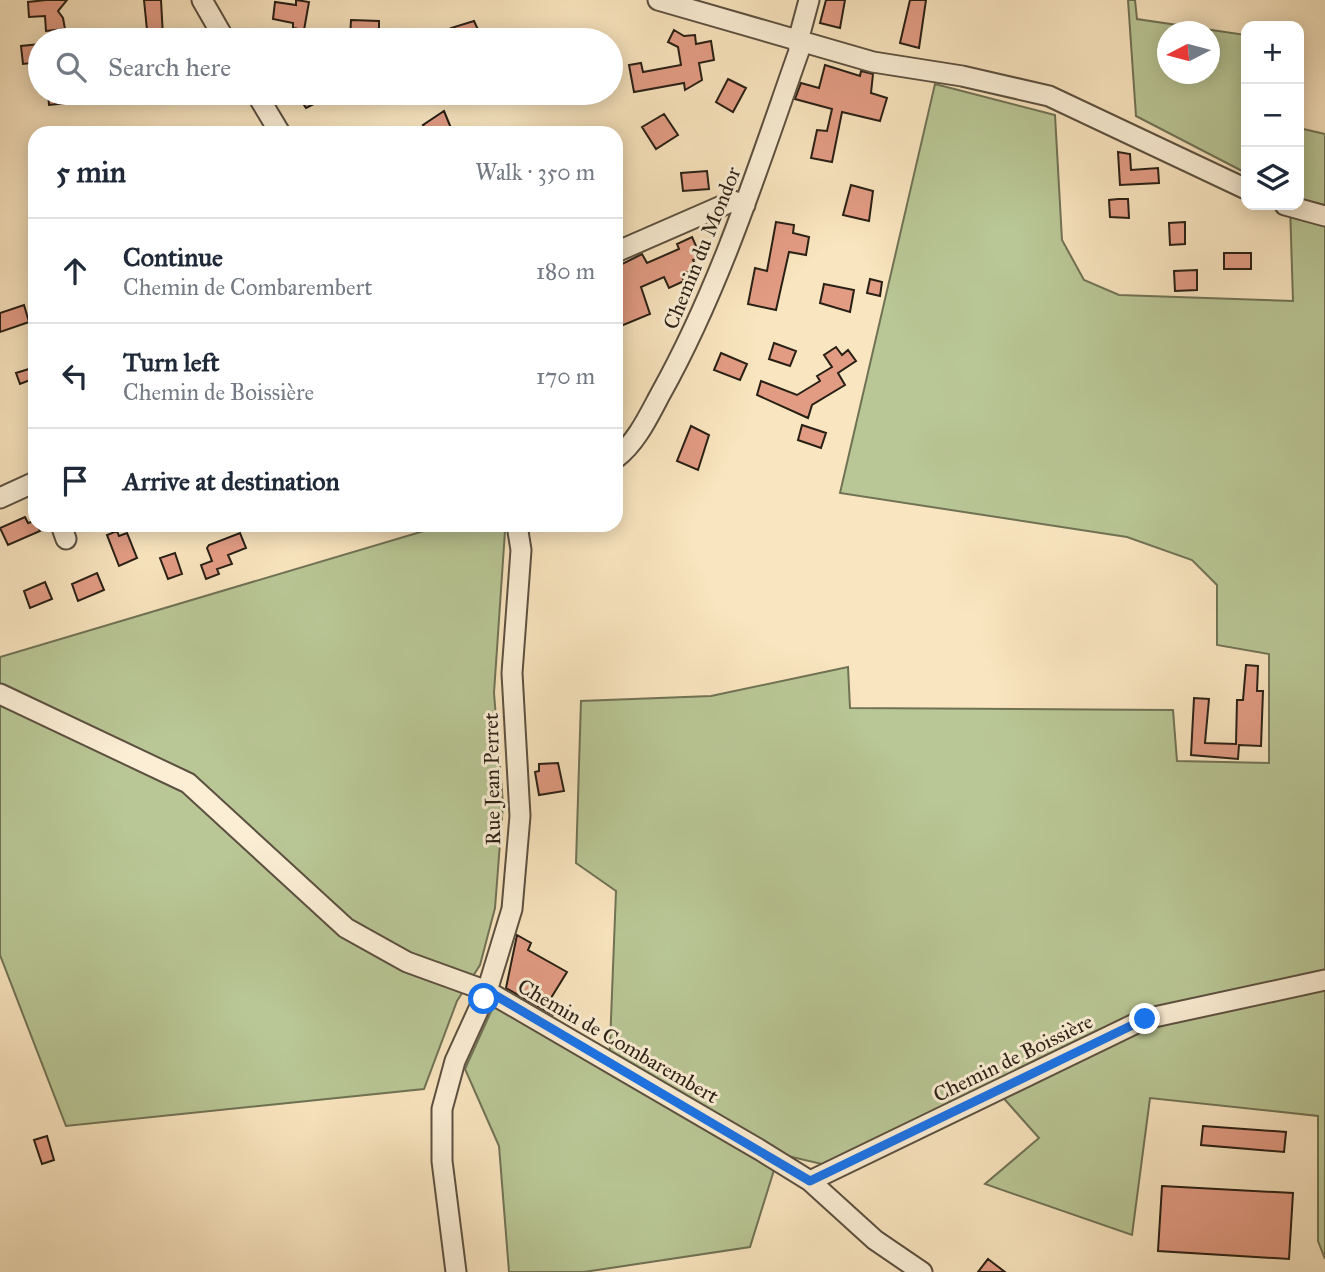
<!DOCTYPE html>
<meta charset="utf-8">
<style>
body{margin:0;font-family:"IM FELL Great Primer",serif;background:#f6f6f7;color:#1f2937}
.controls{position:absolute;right:21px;top:21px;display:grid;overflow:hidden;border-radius:14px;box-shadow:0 4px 18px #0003}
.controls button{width:63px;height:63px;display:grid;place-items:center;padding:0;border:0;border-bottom:2px solid #e0e1e3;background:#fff;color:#1f2937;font:35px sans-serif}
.compass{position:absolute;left:1157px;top:21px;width:63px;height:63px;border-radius:50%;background:#fff;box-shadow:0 4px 18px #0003;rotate:264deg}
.stop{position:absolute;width:21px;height:21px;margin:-16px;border:5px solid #1a73e8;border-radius:50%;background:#fff}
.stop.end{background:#1a73e8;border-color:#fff;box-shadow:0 2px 7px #0008}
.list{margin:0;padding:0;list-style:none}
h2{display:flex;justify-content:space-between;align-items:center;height:91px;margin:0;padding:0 28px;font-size:30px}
h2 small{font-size:23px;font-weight:400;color:#747a83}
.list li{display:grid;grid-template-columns:46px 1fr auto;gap:21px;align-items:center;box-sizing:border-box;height:105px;padding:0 28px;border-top:2px solid #e0e1e3}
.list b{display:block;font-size:26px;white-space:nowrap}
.list p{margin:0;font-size:23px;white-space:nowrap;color:#747a83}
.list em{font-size:23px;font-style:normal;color:#747a83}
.icon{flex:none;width:38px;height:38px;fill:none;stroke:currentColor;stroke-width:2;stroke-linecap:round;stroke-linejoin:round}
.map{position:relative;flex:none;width:1325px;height:1272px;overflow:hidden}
.search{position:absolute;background:#fff;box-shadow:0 4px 18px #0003;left:28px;top:28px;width:595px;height:77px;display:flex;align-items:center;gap:18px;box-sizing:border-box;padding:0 24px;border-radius:38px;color:#747a83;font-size:26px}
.panel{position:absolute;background:#fff;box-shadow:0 4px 18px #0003;left:28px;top:126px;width:595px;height:406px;border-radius:21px}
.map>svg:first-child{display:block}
.green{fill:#b9c695;stroke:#707255;stroke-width:2;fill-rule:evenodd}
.building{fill:#e39c84;stroke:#281f15;stroke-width:2}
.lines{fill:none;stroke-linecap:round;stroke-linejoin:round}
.minor-casing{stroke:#5c5040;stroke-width:23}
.minor{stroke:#fbeed5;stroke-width:19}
.route{stroke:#1a73e8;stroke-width:9}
.labels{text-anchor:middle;stroke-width:6;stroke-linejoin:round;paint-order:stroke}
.street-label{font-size:21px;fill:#281f15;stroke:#fbeed5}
</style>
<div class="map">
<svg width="1325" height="1272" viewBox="0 0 1325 1272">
<rect width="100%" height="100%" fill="#f9e5bf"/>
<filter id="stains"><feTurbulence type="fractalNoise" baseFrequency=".00286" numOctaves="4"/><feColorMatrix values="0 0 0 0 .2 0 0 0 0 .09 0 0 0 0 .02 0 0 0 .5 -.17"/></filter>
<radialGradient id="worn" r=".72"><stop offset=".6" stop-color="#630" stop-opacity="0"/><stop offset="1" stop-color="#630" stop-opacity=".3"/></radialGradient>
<path class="green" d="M1128,0h7l2,19 109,16v138l-110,-57zM1168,32h42v42h-42z
M935,84l120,31 7,125 22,40 35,15 174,6 -3,-96h9v-77l26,6v1125l-7,-18v-125l-168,-18 -18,137 -147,-51 54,-46 -48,-54 -165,81 -47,-11 -29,93 -166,25h-75l-10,-126 -34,-77 29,-64 115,65 7,-179 -40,-28 5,-162 130,-5 137,-29 2,41 323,2 4,51 92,2v-109l-52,-9v-60l-25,-25 -65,-23 -287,-44z
M444,525h58l3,6 -11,162 9,111 -8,104 -15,57 -23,36 -33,88 -358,37 -66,-171v-298z"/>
<path class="building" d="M46,0h21l-9,11 5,7 2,11 -19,2 -1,-15 -16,1 -1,-15z
M144,0h17l2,37 -15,3z
M296,0l13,2 -5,28 -11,-2v-5l-20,-4 2,-17 21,3z
M826,0h19l-5,28 -20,-5z
M910,0h16l-7,48 -19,-5z
M351,20l28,1v18l-29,-1z
M474,21l6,13 -12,6h-11l-6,-12z
M517,29h29v11h-29z
M674,30l10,6 11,-1 1,9 15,-3 3,19 -15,3 3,17 -17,10 -1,-7 -50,9 -5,-27 12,-2 2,9 38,-7 -3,-18 -10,-5z
M40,44v18l-17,2 -2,-18z
M825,65l35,11 1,-5 12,3 -2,19 16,5 -7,23 -38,-9 -10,50 -21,-4 6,-28 10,1 5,-22 -37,-10 6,-16 18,5z
M728,79l18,9 -13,24 -17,-10z
M48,93h19l1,10 -19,2z
M296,93h40l-30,15z
M444,111l9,22h-24l-6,-8z
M664,114l14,21 -22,14 -14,-22z
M1118,152l12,2 1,16 27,-2 1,15 -39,2z
M707,171l2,18 -26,2 -2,-18z
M851,185l22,6 -4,30 -26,-6z
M1118,199h10l1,19 -19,-1 -1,-17z
M776,222l18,3 -1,8 16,4 -3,18 -17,-3 -13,58 -28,-6 7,-36 12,3z
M1185,222v22l-15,1 -1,-22z
M692,237l9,20 -8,3 4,8 -16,7 3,6 -15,7 -5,-11 -23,10 9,27 -34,14v-33l5,-2 -5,-11v-15l26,-13 5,9 32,-14 -2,-5z
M1224,253h27v16h-27z
M1197,270v20l-22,1 -1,-20z
M870,279l12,3 -2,14 -13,-3z
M824,284l30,6 -4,22 -30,-9z
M24,305l5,17 -29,10v-19z
M774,343l22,8 -6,15 -21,-7z
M836,347l6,8 6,-5 8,11 -18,12 7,12 -33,20 -4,13 -51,-23 4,-14 36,14 23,-14 -3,-5 15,-9 -8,-12z
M721,353l26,11 -7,16 -26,-10z
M35,367v11l-15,6 -4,-11z
M802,425l24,8 -5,15 -23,-8z
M691,426l18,9 -11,35 -21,-9z
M25,517l3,6 7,-2 5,10 -32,14 -8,-17z
M117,531l2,5 8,-3 10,25 -18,8 -12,-31z
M240,533l6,15 -18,7 4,9 -15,5 2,5 -13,5 -5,-14 11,-4 -5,-13 2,-3z
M175,553l7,21 -14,5 -8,-21z
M97,573l7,17 -26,11 -6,-17z
M45,582l7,17 -22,9 -6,-17z
M1246,665l12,1 -1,25h6l-2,55 -22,-1 -1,14 -47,-4 3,-57 15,1 -4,44 31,1 1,-44h6z
M558,763l6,28 -25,4 -4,-23 4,-1v-7z
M517,935l14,8 -3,7 39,22 -16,26 9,6 -7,11 -47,-27z
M1203,1126l83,6 -2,20 -83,-7z
M47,1136l7,24 -12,4 -8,-24z
M1162,1186l131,7 -4,66 -131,-8z
M988,1259l17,13h-27z"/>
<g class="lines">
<defs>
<path id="minor" d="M202,0l23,40
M658,0l215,62 89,14 87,20 197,93
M256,93l24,40
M1285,205l40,11
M616,252l117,-51 12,4
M616,458c21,-16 33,-43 45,-65 60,-108 97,-226 138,-342l-1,-10 11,-41
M0,498l35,-16
M61,525l5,14
M0,694l188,89 158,145 61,34 80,29 273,159 50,31 65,59 47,32
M810,1181l335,-162 180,-39
M456,1272l-14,-111v-52l13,-48 32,-70 25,-82 8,-93 -8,-143 9,-123 -4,-25"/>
</defs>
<use href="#minor" class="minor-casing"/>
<use href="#minor" class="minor"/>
</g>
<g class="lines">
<path class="route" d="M484,999l4,-8 322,190 335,-162"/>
</g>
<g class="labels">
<g class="street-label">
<text transform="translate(702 248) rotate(-68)" y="7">Chemin du Mondor</text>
<text transform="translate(492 779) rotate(-91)" y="7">Rue Jean Perret</text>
<text transform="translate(618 1041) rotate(30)" y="7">Chemin de Combarembert</text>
<text transform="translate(1013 1058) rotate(-26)" y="7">Chemin de Boissière</text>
</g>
</g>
<rect width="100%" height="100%" filter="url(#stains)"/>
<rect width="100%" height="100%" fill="url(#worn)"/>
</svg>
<div class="controls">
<button>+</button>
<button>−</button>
<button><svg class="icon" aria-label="layers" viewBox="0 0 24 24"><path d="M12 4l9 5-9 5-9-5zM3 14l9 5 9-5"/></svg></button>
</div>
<svg class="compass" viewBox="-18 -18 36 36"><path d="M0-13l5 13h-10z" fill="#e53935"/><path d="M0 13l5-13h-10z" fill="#747a83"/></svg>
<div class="stop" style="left:484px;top:999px"></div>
<div class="stop end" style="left:1145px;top:1019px"></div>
<div class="search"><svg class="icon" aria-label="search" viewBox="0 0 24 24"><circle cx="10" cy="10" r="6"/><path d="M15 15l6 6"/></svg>Search here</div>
<section class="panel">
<h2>5 min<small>Walk · 350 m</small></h2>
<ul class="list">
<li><svg class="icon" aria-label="ahead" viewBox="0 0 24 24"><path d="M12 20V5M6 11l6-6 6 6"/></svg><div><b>Continue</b><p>Chemin de Combarembert</p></div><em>180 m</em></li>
<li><svg class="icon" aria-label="left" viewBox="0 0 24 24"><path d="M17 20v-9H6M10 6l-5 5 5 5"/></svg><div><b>Turn left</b><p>Chemin de Boissière</p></div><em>170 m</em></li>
<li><svg class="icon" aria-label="arrive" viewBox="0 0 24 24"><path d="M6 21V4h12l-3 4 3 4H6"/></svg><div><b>Arrive at destination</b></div></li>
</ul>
</section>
</div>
